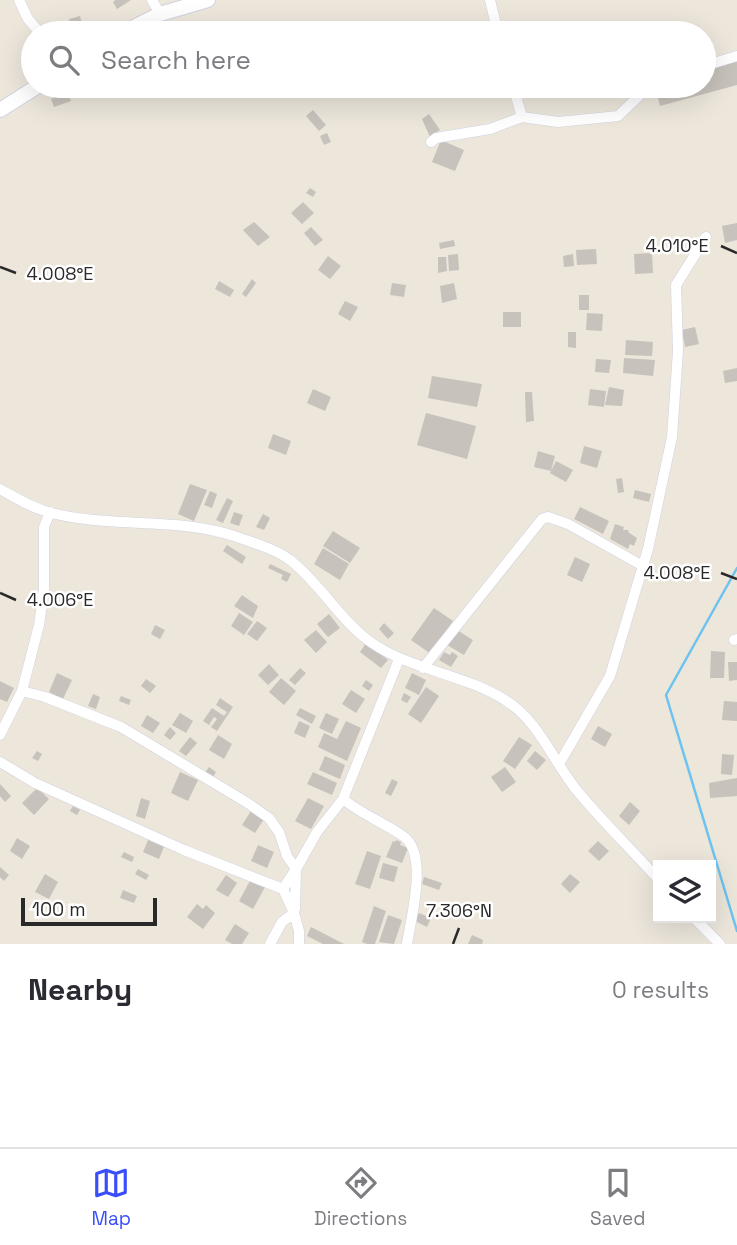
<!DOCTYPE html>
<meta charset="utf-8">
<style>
body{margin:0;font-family:"Space Grotesk",sans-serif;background:#f2f2f3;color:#2b2b33}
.controls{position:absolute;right:21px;bottom:21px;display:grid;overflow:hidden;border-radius:0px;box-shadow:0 7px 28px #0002}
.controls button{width:63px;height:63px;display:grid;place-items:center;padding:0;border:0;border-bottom:2px solid #e1e1e2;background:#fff;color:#2b2b33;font:35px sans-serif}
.scale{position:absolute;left:21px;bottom:18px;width:136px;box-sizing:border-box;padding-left:7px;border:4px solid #292929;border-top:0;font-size:19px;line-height:24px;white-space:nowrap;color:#292929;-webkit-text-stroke:5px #fff;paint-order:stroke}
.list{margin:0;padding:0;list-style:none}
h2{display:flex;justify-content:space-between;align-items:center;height:91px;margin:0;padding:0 28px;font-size:30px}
h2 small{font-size:23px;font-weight:400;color:#7c7c81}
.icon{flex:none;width:38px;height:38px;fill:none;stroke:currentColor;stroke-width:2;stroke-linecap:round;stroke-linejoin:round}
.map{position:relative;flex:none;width:737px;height:944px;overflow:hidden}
.search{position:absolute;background:#fff;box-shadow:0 7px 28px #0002;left:21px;right:21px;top:21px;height:77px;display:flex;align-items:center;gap:18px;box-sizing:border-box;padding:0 24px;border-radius:38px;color:#7c7c81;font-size:26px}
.sheet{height:203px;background:#fff}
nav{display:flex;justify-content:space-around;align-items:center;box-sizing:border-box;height:98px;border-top:2px solid #e1e1e2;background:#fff;font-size:19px;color:#7c7c81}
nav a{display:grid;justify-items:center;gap:4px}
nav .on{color:#384efb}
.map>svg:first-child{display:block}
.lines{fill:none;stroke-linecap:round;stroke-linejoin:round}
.stream{stroke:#6cc3ef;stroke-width:2.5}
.building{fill:#c7c2bb}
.minor-casing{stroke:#d0d2e2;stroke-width:11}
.secondary-casing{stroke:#d0d2e2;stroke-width:16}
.minor{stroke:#fff;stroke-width:10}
.secondary{stroke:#fff;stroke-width:14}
.ticks{fill:none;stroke:#292929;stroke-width:2.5}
.ticks-label{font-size:18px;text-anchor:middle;fill:#292929;stroke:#fff;stroke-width:5;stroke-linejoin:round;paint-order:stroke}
</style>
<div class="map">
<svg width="737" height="944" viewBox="0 0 737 944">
<rect width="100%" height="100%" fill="#ece6db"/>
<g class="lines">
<path class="stream" d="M737,568l-71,127 71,236"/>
</g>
<path class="building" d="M115,0h16l-14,9 -4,-7z
M80,16l3,11 -11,3 -3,-11z
M737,60v25l-77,21 -5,-20h49v-17z
M68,92l3,9 -17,6 -3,-8z
M313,110l13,15 -7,6 -13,-15z
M429,114l11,16 -10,7 -8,-18z
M327,133l4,9 -7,3 -4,-9z
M441,140l23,10 -9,21 -23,-9z
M310,188l6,4 -3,5 -7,-4z
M303,202l11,11 -12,11 -11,-11z
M254,222l16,15 -12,9 -15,-16z
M737,223v17l-12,3 -3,-17z
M311,227l12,13 -8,6 -11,-13z
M454,240l1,6 -15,3 -1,-6z
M596,249l1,15 -20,1 -1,-15z
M652,253l1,20 -18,1 -1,-20z
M458,254l1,16 -10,1 -1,-16z
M573,254l1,12 -10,1 -1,-11z
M328,256l13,10 -11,13 -12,-9z
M438,257h8l1,14 -9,2z
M252,279l4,4 -10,14 -4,-3z
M219,281l15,9 -4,7 -15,-8z
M392,283l14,2 -2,12 -14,-2z
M454,283l3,16 -15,4 -2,-17z
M579,295h10v15h-10z
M345,301l13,6 -8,14 -12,-7z
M503,312h18v15h-18z
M587,313l16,1 -1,17 -16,-1z
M695,327l4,17 -14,3 -3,-17z
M568,332h8v16l-8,-1z
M626,340l27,2 -1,14 -27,-1z
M624,358l31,2 -2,16 -30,-3z
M596,359l15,1 -2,13 -14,-1z
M737,368v13l-12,2 -2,-12z
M432,376l50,8 -5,23 -49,-9z
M609,387l15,3 -2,16 -17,-1z
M313,389l18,8 -6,14 -18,-8z
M590,389l16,2 -2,16 -16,-2z
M525,392h7l2,29 -8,1z
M426,413l50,13 -9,33 -50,-14z
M273,434l18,7 -5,14 -18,-7z
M584,446l18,5 -5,17 -17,-5z
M538,451l17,5 -4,15 -17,-4z
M556,461l17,9 -7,12 -16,-9z
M622,478l2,14 -6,1 -2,-14z
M190,484l17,6 -13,31 -16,-7z
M635,490l16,4 -2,8 -16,-4z
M210,491l7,3 -5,14 -8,-3z
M227,498l6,3 -10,22 -7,-3z
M580,507l29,14 -6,13 -29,-15z
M234,512l9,3 -4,11 -9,-3z
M263,514l7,4 -6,12 -8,-3z
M615,524l9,3 -1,3h6l-1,2 9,6 -3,8 -4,-2 -2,5 -18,-10z
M333,531l27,17 -10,15 -27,-17z
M227,545l19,12 -4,7 -19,-13z
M323,548l26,16 -9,16 -26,-16z
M575,557l15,7 -8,18 -15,-7z
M270,564l21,10 -4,8 -6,-3 2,-4 -15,-7z
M242,595l16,11 -5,12 -19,-12z
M434,608l19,13 -22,33 -20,-14z
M239,613l14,9 -9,13 -13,-9z
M329,614l11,14 -12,9 -11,-13z
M257,621l10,7 -10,13 -10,-7z
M384,623l10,10 -6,6 -9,-10z
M155,625l10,5 -5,9 -9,-5z
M316,630l11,12 -11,11 -12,-13z
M457,630l16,10 -9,15 -17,-10z
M366,643l22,17 -7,8 -21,-16z
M711,651l14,1 -1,26h-14z
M444,652l6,3 2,-3 6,4 -7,11 -12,-7z
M728,662h9v18l-8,1z
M269,664l10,11 -11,10 -10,-10z
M300,668l6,5 -11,12 -6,-5z
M57,673l15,7 -9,19 -14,-7z
M412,673l14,7 -7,15 -14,-7z
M281,678l15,13 -12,14 -15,-13z
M146,679l10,7 -6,7 -9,-7z
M366,680l7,5 -4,6 -7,-5z
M0,681l14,7 -7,14 -7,-3z
M426,687l13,9 -18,27 -13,-9z
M351,690l14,9 -9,14 -14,-9z
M404,693l7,4 -4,6 -6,-3z
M93,694l7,3 -4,12 -8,-3z
M121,696l10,4 -2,5 -10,-4z
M220,698l13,9 -16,24 -6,-4 6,-8 -3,-2 -5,8 -6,-4 9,-13 12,8 3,-4 -11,-7z
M724,701l13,1v19l-15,-1z
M300,708l16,8 -4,8 -16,-9z
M180,713l13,8 -7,12 -14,-8z
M326,713l13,6 -7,15 -13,-6z
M147,715l13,8 -7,10 -12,-7z
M299,721l11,5 -5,12 -11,-5z
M346,721l15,7 -14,33 -29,-14 6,-14 13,6z
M598,726l14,8 -7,13 -14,-8z
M170,727l6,6 -6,7 -6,-5z
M218,735l14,9 -8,15 -15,-9z
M190,737l7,6 -11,13 -7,-5z
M519,737l13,8 -17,24 -12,-8z
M37,751l5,3 -4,7 -6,-3z
M535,751l11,9 -9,10 -10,-9z
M722,754l12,1 -2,20 -11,-1z
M325,756l20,9 -5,14 -21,-9z
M209,767l7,5 -4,7 -8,-5z
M505,767l11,15 -14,10 -11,-15z
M180,772l18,8 -10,21 -17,-8z
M313,772l24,11 -5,12 -25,-11z
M737,778v18l-27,2 -1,-15z
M392,779l6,3 -7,14 -6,-3z
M0,784l11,12 -6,6 -5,-6z
M37,788l12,11 -15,16 -12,-12z
M141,798l9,3 -5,18 -9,-3z
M308,798l16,8 -13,23 -16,-8z
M630,802l10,9 -11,14 -10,-9z
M73,806l7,4 -3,5 -7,-4z
M251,811l13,8 -9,14 -13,-8z
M17,838l13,8 -8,13 -12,-8z
M148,840l16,7 -5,12 -16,-7z
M396,840l5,2 -1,3 8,3 -6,15 -16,-6 7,-16 2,1z
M598,841l11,10 -10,10 -11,-10z
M258,845l16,7 -7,16 -16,-7z
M367,851l14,5 -11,33 -15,-5z
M124,852l10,5 -2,5 -11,-5z
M383,863l15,4 -4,15 -15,-4z
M0,867l9,8 -5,6 -4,-4z
M138,869l11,6 -3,5 -11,-6z
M45,874l13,8 -9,17 -14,-7z
M570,874l10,8 -10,11 -9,-9z
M226,875l11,8 -9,14 -12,-7z
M424,877l18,6 -3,7 -17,-6z
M251,879l14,8 -12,22 -14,-8z
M123,890l14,6 -3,7 -14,-5z
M197,904l6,5 3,-4 9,8 -12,16 -16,-12z
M374,906l12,5 -11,33h-8l-5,-2z
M419,913l12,5 -4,9 -12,-6z
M388,915l14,5 -8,24 -15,-2z
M235,924l14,9 -7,11h-10l-7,-4z
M311,927l33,17h-21l-16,-8z
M472,935l11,5 -1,4h-14z"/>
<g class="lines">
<defs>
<path id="minor" d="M19,0l9,19 12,14
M152,0l8,14
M490,0l8,33
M704,66l33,-10
M513,86l9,31
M431,142l5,-4 54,-9 32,-12 36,5 60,-6 22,-21 6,-9
M0,489c16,9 30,18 48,23 61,17 128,4 189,25 17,6 38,12 53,23 31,24 50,61 82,83 41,28 94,31 136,59 33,22 46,62 71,91 25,30 53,57 79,86
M734,640l3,-1
M399,659l-56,140c18,15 40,23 60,37 26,18 8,81 4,108
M423,668l119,-149 6,-2 20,7 75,42
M22,691l23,6 76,30 125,75 23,16 10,14 8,24 9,13 -13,20
M0,735l22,-44 17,-66 5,-36v-62l6,-15
M0,762l35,21 149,67 99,39 11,24
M559,764l51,-88 38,-127 24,-112 6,-86 -2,-66 30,-48
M295,909l1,-40 21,-37 26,-33
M694,918l26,26
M270,944l12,-22 12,-9 5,18v13"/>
<path id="secondary" d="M122,33l38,-19 48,-14
M0,110l38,-24"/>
</defs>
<use href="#minor" class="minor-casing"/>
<use href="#secondary" class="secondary-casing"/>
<use href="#minor" class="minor"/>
<use href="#secondary" class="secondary"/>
</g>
<path class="ticks" d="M721,246l16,7M0,267l16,6M721,573l16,6M0,593l16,7M453,944l6,-16"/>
<g class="ticks-label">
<text x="677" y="252">4.010°E</text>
<text x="60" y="280">4.008°E</text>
<text x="677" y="579">4.008°E</text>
<text x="60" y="606">4.006°E</text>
<text x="459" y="917">7.306°N</text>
</g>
</svg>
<div class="controls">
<button><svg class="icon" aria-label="layers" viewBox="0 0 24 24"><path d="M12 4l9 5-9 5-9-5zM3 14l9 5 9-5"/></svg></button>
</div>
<div class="scale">100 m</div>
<div class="search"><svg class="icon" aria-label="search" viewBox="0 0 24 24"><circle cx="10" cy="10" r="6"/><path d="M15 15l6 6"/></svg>Search here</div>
</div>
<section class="sheet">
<h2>Nearby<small>0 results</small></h2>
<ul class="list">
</ul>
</section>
<nav>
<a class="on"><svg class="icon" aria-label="map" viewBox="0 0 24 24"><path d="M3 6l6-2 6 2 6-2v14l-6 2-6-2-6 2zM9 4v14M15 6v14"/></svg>Map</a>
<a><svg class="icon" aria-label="directions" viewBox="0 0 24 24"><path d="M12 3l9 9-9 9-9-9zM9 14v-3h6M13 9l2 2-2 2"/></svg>Directions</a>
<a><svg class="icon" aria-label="saved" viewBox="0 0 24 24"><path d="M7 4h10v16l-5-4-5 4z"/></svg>Saved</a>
</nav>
